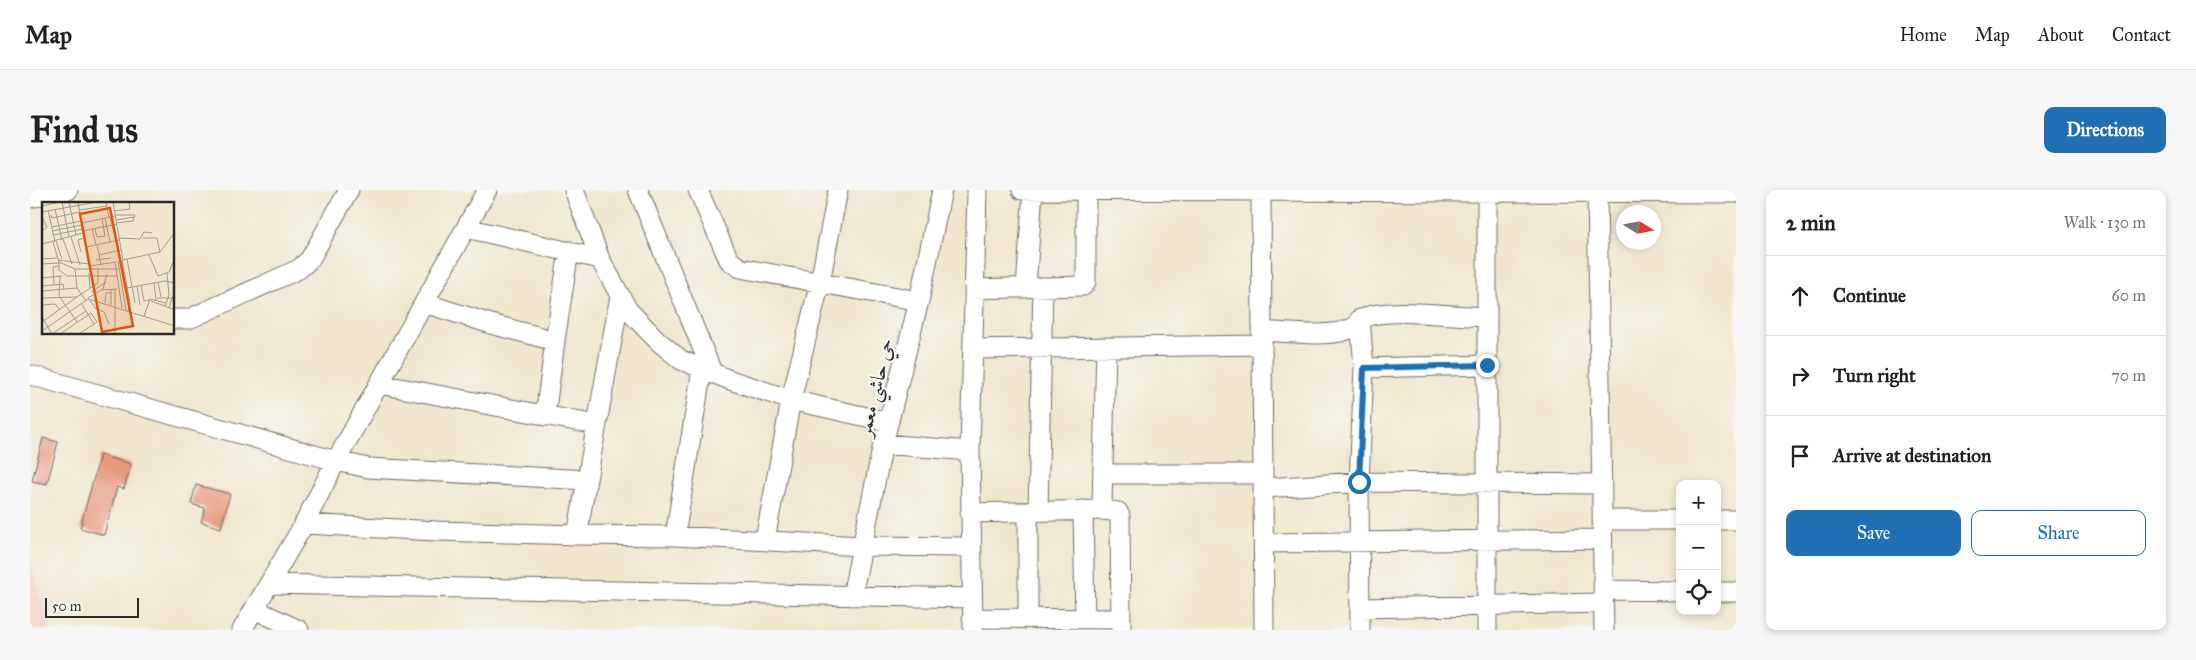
<!DOCTYPE html>
<meta charset="utf-8">
<style>
body{margin:0;font-family:"IM FELL Great Primer",Amiri,serif;background:#f6f6f6;color:#202124}
.controls{position:absolute;right:15px;bottom:15px;display:grid;overflow:hidden;border-radius:10px;box-shadow:0 2px 8px #0003}
.controls button{width:45px;height:45px;display:grid;place-items:center;padding:0;border:0;border-bottom:1px solid #e0e0e0;background:#fff;color:#202124;font:25px sans-serif}
.compass{position:absolute;left:1586px;top:15px;width:45px;height:45px;border-radius:50%;background:#fff;box-shadow:0 2px 8px #0003;rotate:101deg}
.scale{position:absolute;left:15px;bottom:12px;width:94px;box-sizing:border-box;padding-left:5px;border:2px solid #2b2b2b;border-top:0;font-size:14px;line-height:18px;white-space:nowrap;color:#2b2b2b;-webkit-text-stroke:4px #f6f6f2;paint-order:stroke}
.stop{position:absolute;width:15px;height:15px;margin:-11px;border:4px solid #1f6fb2;border-radius:50%;background:#fff}
.stop.end{background:#1f6fb2;border-color:#fff;box-shadow:0 1px 5px #0008}
.list{margin:0;padding:0;list-style:none}
h2{display:flex;justify-content:space-between;align-items:center;height:65px;margin:0;padding:0 20px;font-size:21px}
h2 small{font-size:16px;font-weight:400;color:#757577}
.list li{display:grid;grid-template-columns:32px 1fr auto;gap:15px;align-items:center;box-sizing:border-box;height:80px;padding:0 20px;border-top:1px solid #e0e0e0}
.list b{display:block;font-size:19px;white-space:nowrap}
.list em{font-size:16px;font-style:normal;color:#757577}
.actions{display:flex;gap:10px;padding:15px 20px}
.actions a{flex:1;padding:11px 0;border:1px solid #1f6fb2;border-radius:10px;text-align:center;font-size:18px;color:#1f6fb2}
.actions .main{background:#1f6fb2;color:#fff}
.icon{flex:none;width:28px;height:28px;fill:none;stroke:currentColor;stroke-width:2;stroke-linecap:round;stroke-linejoin:round}
.map{position:relative;flex:none;width:1706px;height:440px;overflow:hidden;border-radius:10px}
header{display:flex;align-items:center;gap:30px;box-sizing:border-box;height:70px;padding:0 25px;background:#fff;border-bottom:1px solid #e0e0e0}
header strong{font-size:24px}
nav{display:flex;gap:28px;margin-inline-start:auto;font-size:18px}
.intro{display:flex;align-items:center;justify-content:space-between;box-sizing:border-box;height:120px;padding:0 30px}
h1{margin:0;font-size:35px}
.button{padding:12px 22px;border-radius:10px;background:#1f6fb2;color:#fff;font-size:18px;font-weight:700}
main{display:flex;gap:30px;padding:0 30px}
aside{flex:1;background:#fff;border-radius:10px;box-shadow:0 2px 8px #0003}
.map>svg:first-child{display:block}
.built{fill:#f5d3c1}
.building{fill:#e7997d}
.lines{fill:none;stroke-linecap:round;stroke-linejoin:round}
.minor-casing{stroke:#706c64;stroke-width:21}
.minor{stroke:#fff;stroke-width:19}
.route{stroke:#1f6fb2;stroke-width:6}
.labels{text-anchor:middle;stroke-width:4.5;stroke-linejoin:round;paint-order:stroke}
.street-label{font-size:20px;fill:#2b2b2b;stroke:#f6f6f2}
.inset-road{fill:none;stroke:#a19b8d;stroke-width:1}
.view{fill:#df570e;fill-opacity:0.15;stroke:#df570e;stroke-width:2.5}
.inset-edge{fill:none;stroke:#2b2b2b;stroke-width:2.5}
</style>
<header>
<strong>Map</strong>
<nav><a>Home</a><a>Map</a><a>About</a><a>Contact</a></nav>
</header>
<div class="intro"><h1>Find us</h1><a class="button">Directions</a></div>
<main>
<div class="map">
<svg width="1706" height="440" viewBox="0 0 1706 440">
<rect width="100%" height="100%" fill="#f6f6f2"/>
<filter id="ink" filterUnits="userSpaceOnUse"><feTurbulence type="fractalNoise" baseFrequency=".02" numOctaves="2"/><feDisplacementMap in="SourceGraphic" scale="10" xChannelSelector="R" yChannelSelector="G"/><feConvolveMatrix kernelMatrix="1 2 1 2 8 2 1 2 1" color-interpolation-filters="sRGB"/></filter>
<filter id="wash" filterUnits="userSpaceOnUse"><feTurbulence type="fractalNoise" baseFrequency=".0096" numOctaves="4" result="noise"/><feDisplacementMap in="SourceGraphic" scale="20" xChannelSelector="R" yChannelSelector="G"/><feGaussianBlur stdDeviation="1.12" result="paint"/><feColorMatrix in="noise" values="0 0 0 0 0 0 0 0 0 0 0 0 0 0 0 0 0 1.4 0 .05"/><feComposite in="paint" operator="in"/></filter>
<g filter="url(#wash)">
<rect width="100%" height="100%" fill="#f0e6ce"/>
<path class="built" d="M0,370l20,70h-20z"/>
<g id="blocks">
<path class="building" d="M13,248l15,4 -11,42 -15,-3z
M70,265l31,9 -7,25 -7,-2 -13,48 -24,-7z
M166,295l34,9 -9,34 -20,-6 4,-14 -14,-4z"/>
</g>
</g>
<g filter="url(#ink)">
<use href="#blocks" fill-opacity="0" stroke="#706c64" stroke-width="1"/>
<g class="lines">
<defs>
<path id="minor" d="M544,0l26,69 28,51 30,31 23,19 49,20 61,20 98,22
M608,0l75,184
M668,0l31,70 11,8 179,33
M992,0l714,3
M1231,1l3,439
M1567,2l7,438
M0,8l38,-8
M436,38l134,31
M996,98l7,-98
M944,99l109,-3 3,-4v-92
M394,113l67,21 64,17 -10,75
M144,129h15l110,-50 11,-10 39,-69
M1330,129l4,49
M1231,141c24,1 68,7 89,-2 8,-3 12,-12 22,-14 34,-6 80,1 115,2
M525,151l14,-90
M1076,157l-4,158 2,5 14,2 2,4 1,114
M943,159l289,-4
M1457,175l-123,3 -5,114 242,2
M0,185l306,86 32,7 219,12
M349,194l218,41
M853,254l87,7
M1073,284h160
M1233,298l96,-6 1,148
M1053,320l2,109
M1008,321l5,-224
M998,322v106
M940,323l133,-3
M1572,330h78
M1687,330h19
M274,334l133,7 140,4 98,1 186,10 110,1
M547,345l43,-239
M645,346l27,-167
M735,350l26,-140 29,-118 18,-92
M1234,353l338,-4
M239,394l703,14
M1573,400l77,1
M1687,402h19
M822,406l31,-152 36,-143 23,-111
M1330,418l243,-5
M224,419l45,21
M942,428l148,1
M212,440l62,-106 32,-63 151,-271
M943,440l-3,-179 7,-261
M1457,440v-438"/>
</defs>
<use href="#minor" class="minor-casing"/>
<use href="#minor" class="minor"/>
</g>
</g>
<g class="lines" filter="url(#ink)">
<path class="route" d="M1329,292l5,-114 123,-3"/>
</g>
<g class="labels">
<g class="street-label">
<text transform="translate(845 197) rotate(-76)" y="7">حي حاشي معمر</text>
</g>
</g>
<g transform="translate(12 12)">
<rect width="132" height="132" fill="#f0e6ce"/>
<path class="inset-road" d="M20,0l7,35M27,0l7,33M36,0l12,67M64,0l3,16M71,0l10,58 37,-8 15,-20M0,4l18,-4M13,7l7,31M6,8l7,32M37,8l28,-4M72,9l16,-2 -1,-7M0,10l55,-10M9,13l1,3 28,-6M73,13h20l-2,6 -17,2M0,15l5,10 -5,4M68,15l4,17M63,16l5,24M74,18l19,-3M40,21l33,-7M10,25l29,-6M50,27l4,16M53,27l2,8 8,-1 -3,-17M10,29l30,-6M41,29l34,-7M11,33l30,-6M29,35l9,28M77,36l21,1 4,-7 8,1M101,36h14l3,14M21,37l9,25M14,39l6,18M11,40l6,20 16,7 2,19 9,13M0,42l41,-11M55,43l4,19M44,45l33,-7M39,50l-3,-12 6,-2M57,53l22,-5M107,53l9,21 11,-4 6,-14M0,57l15,-1M85,57l8,44M16,58l31,4M54,58l15,-2M80,58l8,43 -2,8M76,59l8,49M17,60v8l8,6h50M73,60l7,46M0,62l17,-1M48,64l26,-4M33,67h43M47,71l1,15M18,74l-1,20 18,26M0,76l20,-2M116,80l3,15M112,81l2,17M12,83l-1,-18 6,-1M99,83l3,16 5,-1M0,84l21,-2 1,5M95,84l3,19M85,86l38,-7 10,2M69,87v16M60,88l15,-1M0,89l35,-3M49,90l15,-10M0,96l35,-1 21,-14v-14M46,96l15,-9 4,-15M115,96h18M47,97l6,9 9,4 5,12M109,99l24,9M63,101l1,-10h5M0,103l13,-1 5,6M123,104l4,-11 -2,-22M127,106l5,-15M102,114l6,-17 16,4M0,115l10,17M0,120l35,-25M0,129l46,-32 87,27M10,132l34,-23M18,132l31,-21 6,9 -3,2M37,132l15,-10 -13,-21M73,132v-45"/>
<path class="view" d="M68,6l23,118 -31,6 -22,-118z"/>
<rect width="132" height="132" class="inset-edge"/>
</g>
</svg>
<div class="controls">
<button>+</button>
<button>−</button>
<button><svg class="icon" aria-label="locate" viewBox="0 0 24 24"><circle cx="12" cy="12" r="6"/><path d="M12 2v4M12 18v4M2 12h4M18 12h4"/></svg></button>
</div>
<svg class="compass" viewBox="-18 -18 36 36"><path d="M0-13l5 13h-10z" fill="#e53935"/><path d="M0 13l5-13h-10z" fill="#757577"/></svg>
<div class="scale">50 m</div>
<div class="stop" style="left:1329px;top:292px"></div>
<div class="stop end" style="left:1457px;top:175px"></div>
</div>
<aside>
<h2>2 min<small>Walk · 130 m</small></h2>
<ul class="list">
<li><svg class="icon" aria-label="ahead" viewBox="0 0 24 24"><path d="M12 20V5M6 11l6-6 6 6"/></svg><div><b>Continue</b></div><em>60 m</em></li>
<li><svg class="icon" aria-label="right" viewBox="0 0 24 24"><path d="M7 20v-9h11M14 6l5 5-5 5"/></svg><div><b>Turn right</b></div><em>70 m</em></li>
<li><svg class="icon" aria-label="arrive" viewBox="0 0 24 24"><path d="M6 21V4h12l-3 4 3 4H6"/></svg><div><b>Arrive at destination</b></div></li>
</ul>
<div class="actions"><a class="main">Save</a><a>Share</a></div>
</aside>
</main>
